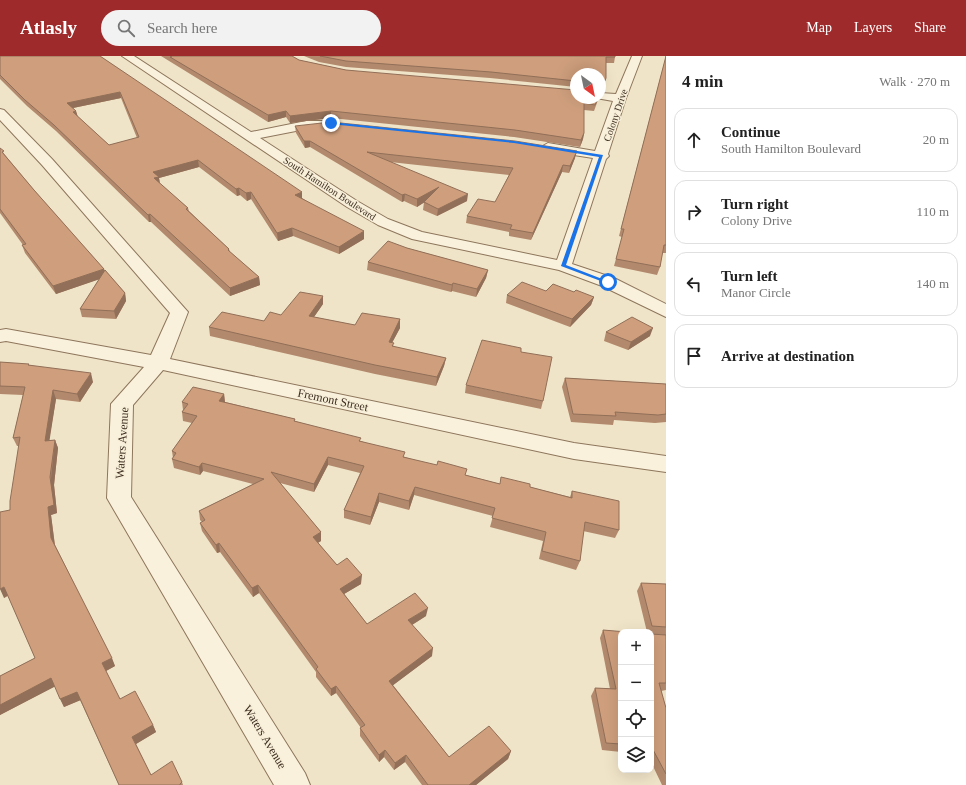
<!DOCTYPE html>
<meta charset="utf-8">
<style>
body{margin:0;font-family:Georgia,serif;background:#f2f2f2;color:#222}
.controls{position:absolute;right:12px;bottom:12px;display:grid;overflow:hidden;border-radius:8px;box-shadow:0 4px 16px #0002}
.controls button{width:36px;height:36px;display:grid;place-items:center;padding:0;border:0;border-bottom:1px solid #e0e0e0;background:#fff;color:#222;font:20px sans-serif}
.compass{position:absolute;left:570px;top:12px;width:36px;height:36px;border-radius:50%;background:#fff;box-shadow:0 4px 16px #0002;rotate:147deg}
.stop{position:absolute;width:12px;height:12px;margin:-9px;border:3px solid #1a73e8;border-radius:50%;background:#fff}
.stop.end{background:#1a73e8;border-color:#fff;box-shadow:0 1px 4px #0008}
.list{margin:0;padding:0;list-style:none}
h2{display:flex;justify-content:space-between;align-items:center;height:52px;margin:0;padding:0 16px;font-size:17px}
h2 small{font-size:13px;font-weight:400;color:#767676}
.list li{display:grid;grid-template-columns:26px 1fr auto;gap:12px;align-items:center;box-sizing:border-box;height:64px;margin:0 8px 8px;padding:0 8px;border:1px solid #e0e0e0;border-radius:12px}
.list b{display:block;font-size:15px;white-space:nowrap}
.list p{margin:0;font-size:13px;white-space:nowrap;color:#767676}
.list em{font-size:13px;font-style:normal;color:#767676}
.icon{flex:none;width:22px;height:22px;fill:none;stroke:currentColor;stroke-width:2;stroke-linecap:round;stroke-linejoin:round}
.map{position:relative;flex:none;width:666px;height:729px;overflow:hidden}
header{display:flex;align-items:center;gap:24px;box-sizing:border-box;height:56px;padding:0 20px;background:#9e2a2b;color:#fff}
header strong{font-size:19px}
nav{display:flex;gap:22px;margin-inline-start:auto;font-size:14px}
.search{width:280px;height:36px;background:#f2f2f2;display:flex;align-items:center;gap:10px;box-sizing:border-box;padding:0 14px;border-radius:22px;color:#767676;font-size:15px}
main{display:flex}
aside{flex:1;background:#fff}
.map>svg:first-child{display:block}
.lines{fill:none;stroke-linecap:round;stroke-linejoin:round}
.minor-casing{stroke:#8d765c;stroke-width:2}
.minor{fill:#faf1dc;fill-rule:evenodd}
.wall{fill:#b2896c;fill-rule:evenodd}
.shaded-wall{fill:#916f58}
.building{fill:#cf9f7d;stroke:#916f58;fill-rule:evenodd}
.route{fill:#1a73e8}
.labels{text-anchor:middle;stroke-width:3;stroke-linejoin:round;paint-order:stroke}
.far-street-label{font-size:10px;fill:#3d2e20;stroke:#f7eed8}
.street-label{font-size:12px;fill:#3d2e20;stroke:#f7eed8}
</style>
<header>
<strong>Atlasly</strong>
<div class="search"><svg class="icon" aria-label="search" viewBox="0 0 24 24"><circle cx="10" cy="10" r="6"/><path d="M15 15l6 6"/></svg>Search here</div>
<nav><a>Map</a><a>Layers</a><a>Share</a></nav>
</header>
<main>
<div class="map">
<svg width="666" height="729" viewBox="0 0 666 729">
<rect width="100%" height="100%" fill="#f0e4c8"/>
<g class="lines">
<defs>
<path id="minor" d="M122,0h12l117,76 55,-11h23l2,3 -2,3 -23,2 -46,9 97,63 31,18 34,13 135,28 36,-102 -45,-7 -7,-4 7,-4 47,8 18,-50 -17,-3h4v-5l16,1 16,-38h10l-16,42 -18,56 1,2 -3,3 -34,105 42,14 52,26v13l-64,-31 -43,-16 -147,-31 -34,-14 -31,-18z
M0,53l4,1 48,49 136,153 -18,47 404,84 92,13v16l-92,-13 -411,-89 -30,35 -2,92 174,276 5,12h-36l-167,-287 4,-94 33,-37 -138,-26 -6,1v-12l6,-1 145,26 19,-42 -128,-148 -42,-45z"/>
</defs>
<use href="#minor" class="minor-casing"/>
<use href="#minor" class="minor"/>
</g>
<path class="wall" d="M0,0h100l202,142 62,41 -25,15 -46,-18 -15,5 -27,-42 -4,2 -7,-6 -3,1 -38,-29 -40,11 1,6 28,24 1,3 40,38 1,3 29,25 1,8 -30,11 -79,-74h-2l-93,-91 -29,-25 -27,-27zM121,42l16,40 -28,7 -32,-29 -1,-5 -3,-3z
M161,0h131l7,4 47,10 252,30 -4,11 -10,-1v23l-1,6 -3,8 -66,-10 -183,-19 -41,5 -4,-6 -18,5z
M304,0h311v1l-1,6h-8v15l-5,14 -25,-18v13l-86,-9 -144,-11 -27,-5z
M666,0v197h-4l-2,14 -3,8 -43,-9 8,-29 -3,-1z
M295,70l280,32 -6,15 -7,-1 -31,68 -22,-4v-4l-43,-9 1,-7 28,-14 14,-27 -119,-13 77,39 -30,15 -14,-6 1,-8 -7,5 -13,-6 -2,1 -92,-55 -5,1 -9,-15z
M0,92l5,7 29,35 91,103 1,8 -10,18 -34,-2 -2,-8 19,-30 -43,15 -31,-41 -3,-8h1l-23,-32z
M407,192l81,22 -2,8 -10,19 -24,-6 -1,1 -84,-22 1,-8z
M546,235l28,1 20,5 -3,8 -21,22 -64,-24 1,-8z
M323,248l-9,13 41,8 45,-6v9l-8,15 2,4 52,11 -2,8 -8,20 -61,-12 -165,-38 -1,-9 55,-6 17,-6z
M606,276l44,4 -22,14 -24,-9z
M0,306l30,3 63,17 -13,20 -24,-3 -7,41h6l3,8 -4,37 3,28 -6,2 4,30 60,121 -9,5 14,28 33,26 3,7 -20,12 15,31 31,7 1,3h-64l-39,-85 -16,7 -9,-21 -55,29v-39l35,-18 -27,-62 -4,2 6,-88 9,-64h-2l-4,-8 10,-43 -23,-1z
M565,322l101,6v38l-11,1 -41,-3 -1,5 -42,-3 -9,-35z
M466,329l77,16 -2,8 -76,-16z
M224,338l1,8 70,17v2l66,20 44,16 61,18 34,9 30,3 40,10 2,-6 47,39 -4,8 -32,-7 -3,30 -4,9 -37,-11 4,-18 -53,-14 3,-11 -79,-21 -5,15 -30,-8 -9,23 -26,-7v-8l16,-37 -32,-8 -14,27 -34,-9 41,49v9l-3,2 19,22 24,19 -17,10 23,30 59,-8 -14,9 20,31 -39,29 56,72 62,-6 -3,8 -32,26h-54l-17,-23 -11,8 -10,-13 -5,5 -19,-26v-8h1l-25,-35 -5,3 -15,-19v-5l-57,-79 -6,4 -33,-45 -3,1 -15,-22 -2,-8 2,-1 -2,-2 -1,-9 54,-27 -50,-13 -3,4 -26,-7 -2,-9 1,-1 -1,-7 20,-28 -9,-2 -1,-9 1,-2 -1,-8z
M641,527l25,1v106l-5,1 5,17v77h-4l-11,-23v-130h-4l-10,-41z
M603,574l18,2v120l-19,-2 -11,-54 4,-8 15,1 -10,-51z"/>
<path class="shaded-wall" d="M606,22l-5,14h-1v-6z
M120,36l1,6 -53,11 -1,-6z
M76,55l2,6 -5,-5z
M286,55v6l-18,5v-7z
M331,55v7l-41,5v-7z
M584,77l-1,6 -3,8 1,-7z
M304,85h6v6l-5,1z
M577,95l-2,7 -6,15 1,-7z
M198,104l1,7 -40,11 1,6 -5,1 -2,-13z
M563,109l-1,7 -31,68 2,-7z
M439,131l-1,7 -21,13v-8z
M239,132l1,7 -3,1 -1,-7z
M251,136v7l-4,2 -1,-8z
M302,136v8l-7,-5z
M405,138l-1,7 -2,1v-7z
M468,138l-1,7 -30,15 1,-7z
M150,158l1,8h-2l-1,-7z
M292,172l1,8 -15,5 -1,-8z
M364,175v8l-25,15v-7z
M104,213l2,8 -50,17 -3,-8z
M488,214l-2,8 -10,19 1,-8z
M259,221l1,8 -30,11v-8z
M453,227l-1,8 -1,1 1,-7z
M125,237l1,8 -10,18 -2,-8z
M323,240v8l-14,20v-8z
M594,241l-3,8 -21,22 2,-8z
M400,263v9l-12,22 1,-8z
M653,272l-3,8 -22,14 3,-8z
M446,302l-2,8 -8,20 1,-9z
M91,317l2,9 -13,20 -3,-8z
M53,334l3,9 -8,51 -3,-9z
M224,338l1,9 -6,-2z
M55,384l3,8 -4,37 3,28 -6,2 4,32 -4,-9 -3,-31z
M328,401v8l-14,27v-8z
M202,407l1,8 -3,4 -1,-8z
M415,431l-1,8 -5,15v-9z
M379,437v9l-9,23 1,-8z
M321,476v9l-8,4v-8z
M219,487l1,9 -3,1 -1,-8z
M362,519l-1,9 -22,13 1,-8z
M258,529l1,8 -6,4 -1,-9z
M4,531l4,8 -4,3 -4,-9z
M428,552l-2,8 -19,12 1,-8z
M433,592l-1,8 -44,33 1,-8z
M112,602l3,8 -9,5 -4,-8z
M51,622l5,8 -56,29v-10z
M336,630v7l-5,3v-7z
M77,636l4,8 -17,7 -4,-8z
M153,669l3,7 -20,12 -4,-7z
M385,694l-1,7 -5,5v-7z
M511,695l-3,8 -32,26h-7z
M406,699l-1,7 -11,8 1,-7z"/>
<path class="building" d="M0,0h100l202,136 -7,3 69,36 -25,16 -47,-19 -15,5 -26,-41 -5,1 -7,-5 -3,1 -38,-29 -45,12 6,5 -5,1 34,30 -2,1 43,40 -1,1 31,27 -29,11 -80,-74 -2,1 -94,-90 -29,-25 -25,-25zM120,36l19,45 -30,8 -36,-33 3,-1 -9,-8z
M170,0h122l7,4 47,10 230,20v8h22l-3,7 -11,-2v30l-3,7 -66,-10 -184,-19 -41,5 -4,-5 -18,4 -98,-58h2z
M320,0h295v1h-9v21l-3,7 -3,1v4v-16h-24v7l-85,-9 -145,-11z
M666,0v189h-2l-4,22 -44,-8 8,-30h-3z
M331,66l184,19 62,10 -7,15 -7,-1 -30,68 -23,-4 2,-4 -45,-9 11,-17 17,3 18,-34 -146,-16 101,42 -30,15 -14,-7 15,-15 -22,12 -12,-5 -3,1 -92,-54h-6l-9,-15z
M0,92l4,3 -2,1 32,38 70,79 -51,17 -31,-41 4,-1 -26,-35z
M388,185l19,7 81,22 -11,19 -24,-6 -1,2 -84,-23z
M105,214l20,23 -11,18 -34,-2z
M522,226l24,9 7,-7 21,8 2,-2 18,7 -22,22 -65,-24z
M300,236l23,4 -14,20 46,9 7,-12 38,6 -11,23 5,1 -2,3 54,12 -9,19 -62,-12 -166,-38 13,-15 42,9 6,-9 11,3z
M632,261l21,11 -22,14 -25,-10z
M482,284l39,8v4l31,5 -9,44 -77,-16z
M0,306l29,2 -1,1 63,8 -14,21 -24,-4 -8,51 10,-1 -5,37 4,28 -6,2 3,31 61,120 -10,5 18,36 15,-8 18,34 -21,12 19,38 21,-14 10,21 -2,2v1h-61l-42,-93 -17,7 -9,-21 -51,27v-29l35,-18 -31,-71 -4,2v-77l10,-2v-9l10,-64 -7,1 12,-51 -25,-1z
M565,322l101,6v30l-8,1 -43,-3 1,4 -43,-2z
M193,331l31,7 -5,7 76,18 -1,2 67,17 -2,3 46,11 -2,5 34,8 1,-4 29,8 -2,6 35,9 1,-7 29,7v3l42,11v-7l47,10v29l-34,-8 -5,39 -38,-10 4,-19 -54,-14 3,-10 -80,-21 -6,14 -30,-8 -8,24 -27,-7 20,-44 -36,-9 -14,27 -43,-12 50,60 -8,5 24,28 10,-7 15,17 -22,14 27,35 48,-31 13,15 -20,12 25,28 -44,33 60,76 40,-31 22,25 -42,34h-41l-22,-30 -11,8 -10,-13 -6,5 -19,-27 5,-3 -29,-39 -5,3 -15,-20 2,-2 -60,-82 -6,3 -33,-45 -3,2 -16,-22 5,-3 -6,-9 65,-32 -62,-16 -3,4 -27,-8 4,-6 -4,-2 25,-35 -15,-4 6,-8 -6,-2z
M641,527l25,1v43l-14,-1z
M603,574l24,2h-6v112l-15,-1 -11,-55 21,1z
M651,578l15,1v48h-7l7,25v66l-15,-28z"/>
<path class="route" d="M331,66l183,19 89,14 -37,110 44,17 -4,1 -45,-17 38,-109 -85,-14 -184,-19z"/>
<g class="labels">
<g class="far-street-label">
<text transform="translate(615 59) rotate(-71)" y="4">Colony Drive</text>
<text transform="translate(330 132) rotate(33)" y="4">South Hamilton Boulevard</text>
</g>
<g class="street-label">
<text transform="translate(333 344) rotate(12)" y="4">Fremont Street</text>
<text transform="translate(122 387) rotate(-86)" y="4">Waters Avenue</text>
<text transform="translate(265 681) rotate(59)" y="4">Waters Avenue</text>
</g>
</g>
</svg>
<div class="controls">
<button>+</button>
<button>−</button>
<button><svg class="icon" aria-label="locate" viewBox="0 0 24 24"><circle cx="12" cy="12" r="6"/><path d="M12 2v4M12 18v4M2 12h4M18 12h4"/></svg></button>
<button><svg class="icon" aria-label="layers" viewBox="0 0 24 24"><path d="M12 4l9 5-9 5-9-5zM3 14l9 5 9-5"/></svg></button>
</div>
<svg class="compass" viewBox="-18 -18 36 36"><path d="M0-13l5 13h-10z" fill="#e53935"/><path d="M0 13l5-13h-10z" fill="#767676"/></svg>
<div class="stop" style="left:608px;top:226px"></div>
<div class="stop end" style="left:331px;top:67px"></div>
</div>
<aside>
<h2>4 min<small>Walk · 270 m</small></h2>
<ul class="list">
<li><svg class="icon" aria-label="ahead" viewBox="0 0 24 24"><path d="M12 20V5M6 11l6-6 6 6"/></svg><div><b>Continue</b><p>South Hamilton Boulevard</p></div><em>20 m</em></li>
<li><svg class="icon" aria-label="right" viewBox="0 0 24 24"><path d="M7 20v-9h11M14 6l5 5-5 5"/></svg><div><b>Turn right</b><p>Colony Drive</p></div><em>110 m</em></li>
<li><svg class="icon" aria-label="left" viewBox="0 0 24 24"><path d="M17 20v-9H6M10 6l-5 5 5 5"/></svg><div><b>Turn left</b><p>Manor Circle</p></div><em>140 m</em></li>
<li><svg class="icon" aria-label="arrive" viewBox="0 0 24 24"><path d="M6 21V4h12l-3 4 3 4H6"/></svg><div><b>Arrive at destination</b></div></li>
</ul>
</aside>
</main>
